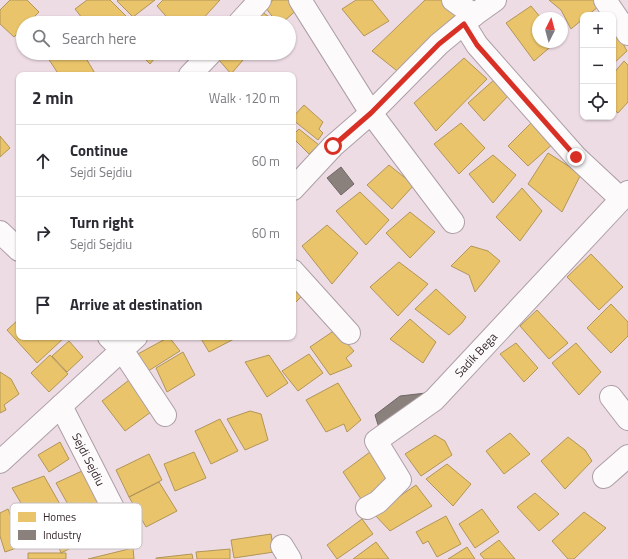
<!DOCTYPE html>
<meta charset="utf-8">
<style>
body{margin:0;font-family:"Titillium Web",sans-serif;background:#f2f2f3;color:#2b2b33}
.controls{position:absolute;right:12px;top:12px;display:grid;overflow:hidden;border-radius:8px;box-shadow:0 1px 3px #0004}
.controls button{width:36px;height:36px;display:grid;place-items:center;padding:0;border:0;border-bottom:1px solid #e1e1e2;background:#fff;color:#2b2b33;font:20px sans-serif}
.compass{position:absolute;left:532px;top:12px;width:36px;height:36px;border-radius:50%;background:#fff;box-shadow:0 1px 3px #0004;rotate:6deg}
.stop{position:absolute;width:12px;height:12px;margin:-9px;border:3px solid #d93025;border-radius:50%;background:#fff}
.stop.end{background:#d93025;border-color:#fff;box-shadow:0 1px 4px #0008}
.list{margin:0;padding:0;list-style:none}
h2{display:flex;justify-content:space-between;align-items:center;height:52px;margin:0;padding:0 16px;font-size:17px}
h2 small{font-size:13px;font-weight:400;color:#7c7c81}
.list li{display:grid;grid-template-columns:26px 1fr auto;gap:12px;align-items:center;box-sizing:border-box;height:72px;padding:0 16px;border-top:1px solid #e1e1e2}
.list b{display:block;font-size:15px;white-space:nowrap}
.list p{margin:0;font-size:13px;white-space:nowrap;color:#7c7c81}
.list em{font-size:13px;font-style:normal;color:#7c7c81}
.icon{flex:none;width:22px;height:22px;fill:none;stroke:currentColor;stroke-width:2;stroke-linecap:round;stroke-linejoin:round}
.map{position:relative;flex:none;width:628px;height:559px;overflow:hidden}
.search{position:absolute;background:#fff;box-shadow:0 1px 3px #0004;left:16px;top:16px;width:280px;height:44px;display:flex;align-items:center;gap:10px;box-sizing:border-box;padding:0 14px;border-radius:22px;color:#7c7c81;font-size:15px}
.panel{position:absolute;background:#fff;box-shadow:0 1px 3px #0004;left:16px;top:72px;width:280px;height:268px;border-radius:8px}
.map>svg:first-child{display:block}
.homes{fill:#e9c46a;stroke:#b29557}
.industry{fill:#8a817c;stroke:#706664}
.lines{fill:none;stroke-linecap:round;stroke-linejoin:round}
.street-casing{stroke:#ad9fa6;stroke-width:24}
.street{stroke:#fcfafb;stroke-width:22}
.route{stroke:#d93025;stroke-width:5}
.labels{text-anchor:middle;stroke-width:4;stroke-linejoin:round;paint-order:stroke}
.street-label{font-size:12px;fill:#33262c;stroke:#fff}
.key{fill:#fff;stroke:#c2bec0;stroke-width:1}
.key-label{font-size:11px;fill:#33262c}
</style>
<div class="map">
<svg width="628" height="559" viewBox="0 0 628 559">
<rect width="100%" height="100%" fill="#eedce5"/>
<path class="homes" d="M10,0h17l12,12 -11,11h-5v5l-9,9 -14,-13v-14z
M87,0h23l17,17 -6,6h-35l-11,-14z
M118,0h37l-22,17 -16,-16z
M163,0h57l-21,23h-27l-15,-17z
M273,0h24l4,6 -19,17h-5l-11,-15z
M356,0h16l17,21 -25,15 -22,-27z
M425,0h16l18,13 -58,61 -29,-23z
M549,0h52l2,3 -15,12h-5v4l-12,10 -10,-19z
M531,6l10,12h-3v24h18l-22,19 -28,-38z
M262,12l9,6 2,5h-22z
M613,31l6,5 8,15 -14,13z
M49,53h46l-8,7 9,15h-37l-13,-20z
M139,53h20l-9,11z
M226,53h23l-18,21 -12,-14z
M464,58l23,21 -51,52 -22,-28z
M624,61l4,4v37l-10,11 -5,-4v-35z
M495,79l15,15 -26,27 -16,-18z
M304,105l19,17 -4,7 4,4 -5,7 -25,-20v-3z
M532,122l23,20 -27,24 -20,-20z
M461,123l24,25 -26,26 -25,-30z
M299,129l20,16 -10,9 -16,-16v-3z
M0,136l10,12 -10,9z
M548,153l33,21 -19,38 -34,-28z
M493,155l23,20 -23,28 -24,-29z
M389,165l25,20 -22,24 -25,-24z
M522,188l20,23 -22,30 -24,-24z
M360,192l29,28 -23,25 -30,-34z
M410,212l25,20 -25,26 -24,-25z
M327,225l31,28 -26,31 -30,-38z
M471,246l17,5 12,10 -25,31 -6,-17 -18,-9z
M591,254l32,33 -24,23 -32,-33z
M399,262l29,22 -30,32 -28,-29z
M293,277l12,16 -12,12z
M436,289l30,28 -4,6 -13,12 -34,-26z
M611,304l17,18v14l-17,17 -24,-25z
M537,310l31,33 -19,16 -29,-33z
M19,319v18h46l-28,26 -30,-33z
M410,319l26,23 -13,21 -33,-24z
M335,330l19,21 -8,7 6,8 -22,9 -20,-28z
M169,337l11,14 -35,22 -9,-18z
M200,337h33l1,2 -25,13z
M69,341l14,16 -16,15 -15,-16z
M516,343l22,25 -14,14 -24,-28z
M576,343l25,29 -22,23 -27,-32z
M183,352l12,23 -28,17 -11,-24z
M309,354l14,19 -25,18 -16,-20z
M50,355l18,19 -19,18 -18,-19z
M269,355l19,28 -21,14 -22,-35z
M0,372l11,7 8,15 -15,11 2,5 -6,3z
M133,377l22,32 -30,22 -23,-30z
M338,383l23,37 -14,12 -3,-8 -18,8 -20,-32z
M250,411l11,3 7,26 -23,10 -18,-31z
M220,419l18,32 -27,13 -16,-33z
M510,433l20,21 -26,20 -18,-23z
M435,435l10,6 7,14 -31,21 -16,-22z
M568,437l17,13 7,11 -27,28 -24,-28z
M60,442l9,17 -20,13 -11,-17z
M194,452l12,26 -31,13 -11,-27z
M370,452l24,28 -31,22 -20,-30z
M149,454l13,26 -33,17 -13,-27z
M447,464l24,20 -18,22 -27,-27z
M82,471l18,31 -25,15 -19,-34z
M44,476l17,30 -30,14 -19,-32z
M159,482l18,29 -31,16 -17,-30z
M416,485l16,21 -42,25 -16,-17z
M535,493l24,21 -20,17 -22,-24z
M8,509l14,37 -17,6 -5,-16v-23z
M482,509l17,23 -24,16 -16,-24z
M584,512l22,16 -32,31h-6l-16,-18z
M446,516l15,28 -24,13 -9,-16 -5,3 -7,-12z
M66,517l11,28 -16,8 -12,-31z
M362,519l11,15 -36,25 -10,-14z
M271,534l3,18 -40,6 -3,-18z
M499,540l16,19h-31l-4,-5z
M376,542l13,17h-36z
M467,547l8,12h-27z
M133,548l1,11h-46z
M230,549v10h-33l-1,-7z
M28,553h38v6h-38z
M192,554l1,5h-37v-1z"/>
<path class="industry" d="M341,167l13,17 -13,11 -14,-17z
M426,393l-47,35 -4,-13 25,-19z"/>
<g class="lines">
<defs>
<g id="street">
<path d="M300,0l71,113 82,109"/>
<path d="M453,0l21,15"/>
<path d="M605,0l23,34"/>
<path d="M239,23l21,-23"/>
<path d="M464,24l13,21 99,112 45,42"/>
<path d="M190,75l21,-22"/>
<path d="M293,189l40,-43 38,-33 68,-69 35,-29 21,-15"/>
<path d="M0,232l19,18"/>
<path d="M293,271l56,62"/>
<path d="M109,337l13,13 43,65"/>
<path d="M611,397l17,22"/>
<path id="s1" d="M61,406l54,106"/>
<path d="M0,462l136,-125"/>
<path d="M604,477l24,-21"/>
<path id="s2" d="M367,508l11,-6 22,-22 -24,-39 58,-41 194,-208"/>
<path d="M282,546l8,13"/>
</g>
</defs>
<use href="#street" class="street-casing"/>
<use href="#street" class="street"/>
</g>
<g class="lines">
<path class="route" d="M333,146l38,-33 68,-69 25,-20 13,21 99,112"/>
</g>
<g class="labels">
<g class="street-label">
<text dy="4" stroke="none"><textPath href="#s2" startOffset="222">Sadik Bega</textPath></text>
<text dy="4" stroke="none"><textPath href="#s1" startOffset="60">Sejdi Sejdiu</textPath></text>
</g>
</g>
<rect x="10" y="503" width="132" height="46" rx="6" class="key"/>
<rect x="18" y="512" width="18" height="10" fill="#e9c46a"/>
<rect x="18" y="530" width="18" height="10" fill="#8a817c"/>
<g class="key-label">
<text x="43" y="521">Homes</text>
<text x="43" y="539">Industry</text>
</g>
</svg>
<div class="controls">
<button>+</button>
<button>−</button>
<button><svg class="icon" aria-label="locate" viewBox="0 0 24 24"><circle cx="12" cy="12" r="6"/><path d="M12 2v4M12 18v4M2 12h4M18 12h4"/></svg></button>
</div>
<svg class="compass" viewBox="-18 -18 36 36"><path d="M0-13l5 13h-10z" fill="#e53935"/><path d="M0 13l5-13h-10z" fill="#7c7c81"/></svg>
<div class="stop" style="left:333px;top:146px"></div>
<div class="stop end" style="left:576px;top:157px"></div>
<div class="search"><svg class="icon" aria-label="search" viewBox="0 0 24 24"><circle cx="10" cy="10" r="6"/><path d="M15 15l6 6"/></svg>Search here</div>
<section class="panel">
<h2>2 min<small>Walk · 120 m</small></h2>
<ul class="list">
<li><svg class="icon" aria-label="ahead" viewBox="0 0 24 24"><path d="M12 20V5M6 11l6-6 6 6"/></svg><div><b>Continue</b><p>Sejdi Sejdiu</p></div><em>60 m</em></li>
<li><svg class="icon" aria-label="right" viewBox="0 0 24 24"><path d="M7 20v-9h11M14 6l5 5-5 5"/></svg><div><b>Turn right</b><p>Sejdi Sejdiu</p></div><em>60 m</em></li>
<li><svg class="icon" aria-label="arrive" viewBox="0 0 24 24"><path d="M6 21V4h12l-3 4 3 4H6"/></svg><div><b>Arrive at destination</b></div></li>
</ul>
</section>
</div>
